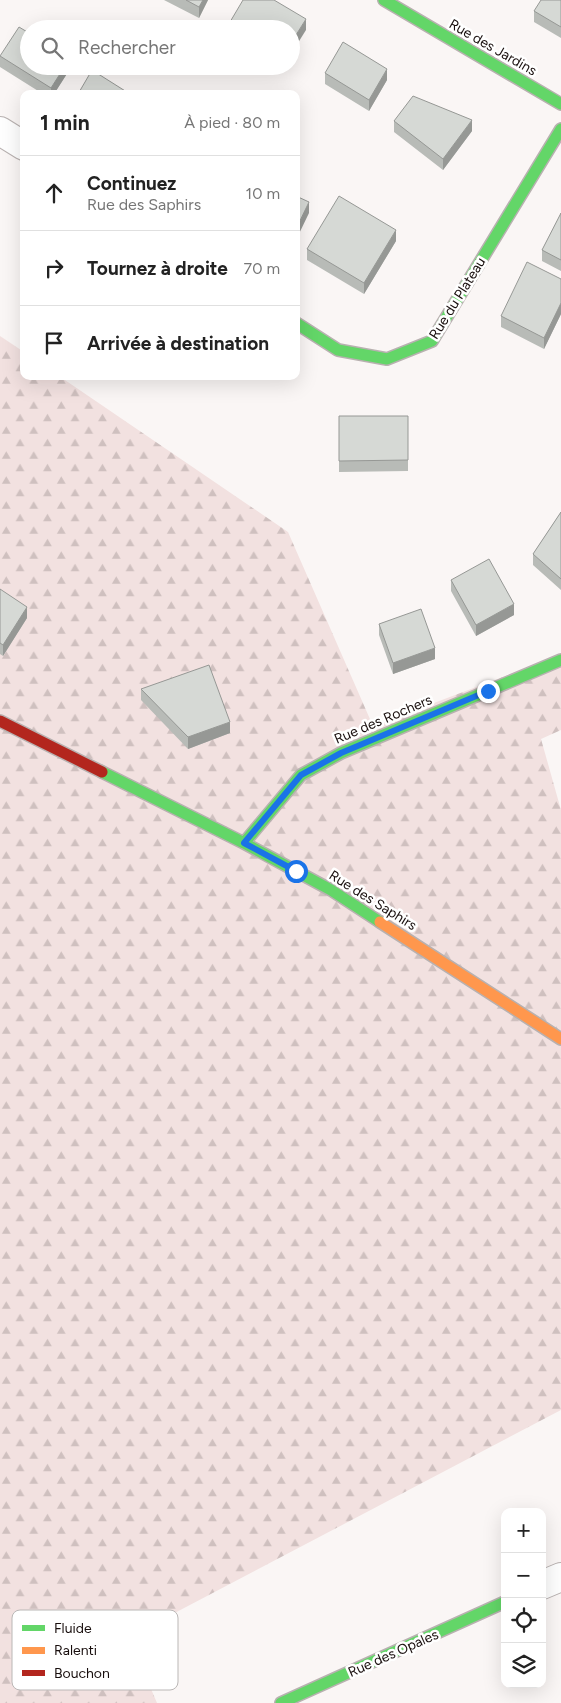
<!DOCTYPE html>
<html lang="fr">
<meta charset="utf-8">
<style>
body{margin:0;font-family:Figtree,sans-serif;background:#f2f2f2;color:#222}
.controls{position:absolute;right:15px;bottom:15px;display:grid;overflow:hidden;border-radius:10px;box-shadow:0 5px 20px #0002}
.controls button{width:45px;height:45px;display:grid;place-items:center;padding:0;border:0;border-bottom:1px solid #e0e0e0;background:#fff;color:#222;font:25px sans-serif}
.stop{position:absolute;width:15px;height:15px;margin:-11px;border:4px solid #1a73e8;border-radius:50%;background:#fff}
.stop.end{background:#1a73e8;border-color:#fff;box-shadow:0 1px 5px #0008}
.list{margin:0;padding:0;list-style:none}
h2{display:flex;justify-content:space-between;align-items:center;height:65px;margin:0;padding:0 20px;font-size:21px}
h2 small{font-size:16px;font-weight:400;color:#767676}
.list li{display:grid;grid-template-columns:32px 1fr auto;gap:15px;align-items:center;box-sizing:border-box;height:75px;padding:0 20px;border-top:1px solid #e0e0e0}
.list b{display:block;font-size:19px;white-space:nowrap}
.list p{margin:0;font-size:16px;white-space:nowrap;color:#767676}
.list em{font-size:16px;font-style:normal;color:#767676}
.icon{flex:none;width:28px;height:28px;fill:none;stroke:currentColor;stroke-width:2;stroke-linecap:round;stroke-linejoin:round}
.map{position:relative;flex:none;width:561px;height:1703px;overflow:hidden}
.search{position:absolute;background:#fff;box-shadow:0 5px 20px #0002;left:20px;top:20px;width:280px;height:55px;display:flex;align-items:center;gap:12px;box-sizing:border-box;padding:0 18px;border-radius:28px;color:#767676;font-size:19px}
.panel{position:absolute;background:#fff;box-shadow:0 5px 20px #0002;left:20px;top:90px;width:280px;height:290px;border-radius:10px}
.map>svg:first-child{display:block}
.forest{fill:url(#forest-firs)}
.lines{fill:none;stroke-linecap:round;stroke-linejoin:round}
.street-casing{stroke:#b8b1b0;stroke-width:30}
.fast-casing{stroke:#b8b1b0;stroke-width:14}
.slow-casing{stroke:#b8b1b0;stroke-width:14}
.jam-casing{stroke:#b8b1b0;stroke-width:14}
.street{stroke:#fefefe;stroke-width:28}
.fast{stroke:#63d668;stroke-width:11}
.slow{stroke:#ff974d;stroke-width:11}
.jam{stroke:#b3261e;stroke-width:11}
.wall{fill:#b8bbb7}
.shaded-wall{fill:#969895}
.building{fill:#d6d9d5;stroke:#969895}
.route{stroke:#1a73e8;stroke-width:6}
.labels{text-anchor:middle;stroke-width:5;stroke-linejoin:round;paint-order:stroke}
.street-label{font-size:14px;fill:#180e0d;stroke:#fff}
.key{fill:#fff;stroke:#bab7b6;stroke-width:1}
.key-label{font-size:14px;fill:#180e0d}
</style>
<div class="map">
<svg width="561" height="1703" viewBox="0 0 561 1703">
<defs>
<pattern id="forest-firs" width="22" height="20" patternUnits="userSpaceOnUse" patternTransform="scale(1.25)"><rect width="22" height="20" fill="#f2e1e0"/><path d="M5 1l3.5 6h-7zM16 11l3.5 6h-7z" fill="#cfc0bf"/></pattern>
</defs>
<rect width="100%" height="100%" fill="#faf6f5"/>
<path class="forest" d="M0,336l24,16v24h35l229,156 85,194 188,-71v75l-20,9 20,71v600l-432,227 28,66h-157z"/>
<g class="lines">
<defs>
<path id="street" d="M0,131l24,15
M542,1585l19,-8"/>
<path id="fast" d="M384,0l177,104
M296,323l42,27 49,9 45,-18 129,-212
M102,772l142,71 87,47 49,32
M244,843l57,-68 40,-22 220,-93
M281,1703l224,-101"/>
<path id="slow" d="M380,922l181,117"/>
<path id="jam" d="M0,721l102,51"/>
</defs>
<use href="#street" class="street-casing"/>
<use href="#fast" class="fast-casing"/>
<use href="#slow" class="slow-casing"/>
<use href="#jam" class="jam-casing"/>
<use href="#street" class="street"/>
<use href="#fast" class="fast"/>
<use href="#slow" class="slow"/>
<use href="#jam" class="jam"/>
</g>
<path class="wall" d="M164,0h44l-9,18z
M561,0v38l-27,-16v-11z
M230,22l76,8 -15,-1h-61z
M0,56l70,10v3l-16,25h-11l-43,-27z
M325,73l62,7 -18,31 -44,-27z
M394,121l78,10 -29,39 -49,-38z
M561,213v58l-19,-10v-11z
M396,241l-32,53 -57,-34v-11z
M561,279v35l-17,35 -43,-22v-11z
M339,416h69v55l-69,1z
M561,512v78l-28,-25v-11z
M451,580l63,35 -38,21 -25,-45z
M0,589l27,29 -24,38 -3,-2z
M379,624l56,35 -42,15 -14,-39z
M141,689l89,44 -42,16 -47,-49z"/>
<path class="shaded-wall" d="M203,0h5l-9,18v-11z
M306,19v11l-15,24v-11z
M65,66h5v3l-16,25h-3v-6z
M387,69v11l-18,31v-11z
M472,120v11l-29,39v-11z
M309,202v11l-13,27v-11z
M396,230v11l-32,53v-11z
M561,303v11l-17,35v-11z
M514,604v11l-38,21v-11z
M27,607v11l-24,38v-11z
M435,648v11l-42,15v-11z
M230,722v11l-42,16v-12z"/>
<path class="building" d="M186,0h17l-4,7z
M243,0h31l32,19 -15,24v-14h-50l-11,-7z
M541,0h20v27l-27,-16z
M19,27l10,6v33h36l-14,22 -51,-32z
M343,42l44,27 -18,31 -44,-27z
M92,70l38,24h-52z
M413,96l59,24 -29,39 -49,-38z
M296,196l13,6 -13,27z
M339,196l57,34 -32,53 -57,-34z
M561,213v47l-19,-10z
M527,262l34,17v24l-17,35 -43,-22z
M339,416h69v44l-69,1z
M561,512v67l-28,-25z
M489,559l25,45 -38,21 -25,-45z
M0,589l27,18 -24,38 -3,-2z
M421,609l14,39 -42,15 -14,-39z
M209,665l21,57 -42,15 -47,-48z"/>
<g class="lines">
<path class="route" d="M296,871l-52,-28 57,-68 40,-22 147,-62"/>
</g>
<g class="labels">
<g class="street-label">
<text transform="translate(493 47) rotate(30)" y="5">Rue des Jardins</text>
<text transform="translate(457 298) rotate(-58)" y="5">Rue du Plateau</text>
<text transform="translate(383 719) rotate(-23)" y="5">Rue des Rochers</text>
<text transform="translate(373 900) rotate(32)" y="5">Rue des Saphirs</text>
<text transform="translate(393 1653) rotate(-24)" y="5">Rue des Opales</text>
</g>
</g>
<rect x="12" y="1610" width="166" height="80" rx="8" class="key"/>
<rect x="22" y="1625" width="23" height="6" fill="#63d668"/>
<rect x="22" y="1647" width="23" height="7" fill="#ff974d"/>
<rect x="22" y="1670" width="23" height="6" fill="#b3261e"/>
<g class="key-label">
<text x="54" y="1633">Fluide</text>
<text x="54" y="1655">Ralenti</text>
<text x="54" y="1678">Bouchon</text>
</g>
</svg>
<div class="controls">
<button>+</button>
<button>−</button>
<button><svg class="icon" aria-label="locate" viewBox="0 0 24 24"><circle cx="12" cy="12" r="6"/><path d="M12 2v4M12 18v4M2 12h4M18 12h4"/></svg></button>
<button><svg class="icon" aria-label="layers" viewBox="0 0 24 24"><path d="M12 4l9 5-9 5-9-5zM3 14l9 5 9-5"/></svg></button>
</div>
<div class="stop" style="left:296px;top:871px"></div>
<div class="stop end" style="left:488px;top:691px"></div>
<div class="search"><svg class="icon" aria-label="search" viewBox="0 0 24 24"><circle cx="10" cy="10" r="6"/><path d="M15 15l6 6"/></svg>Rechercher</div>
<section class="panel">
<h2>1 min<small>À pied · 80 m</small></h2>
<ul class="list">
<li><svg class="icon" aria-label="ahead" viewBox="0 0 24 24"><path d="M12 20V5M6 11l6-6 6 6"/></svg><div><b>Continuez</b><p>Rue des Saphirs</p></div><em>10 m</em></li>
<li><svg class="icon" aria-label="right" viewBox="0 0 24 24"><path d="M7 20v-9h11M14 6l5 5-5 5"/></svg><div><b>Tournez à droite</b></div><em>70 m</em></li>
<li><svg class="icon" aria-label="arrive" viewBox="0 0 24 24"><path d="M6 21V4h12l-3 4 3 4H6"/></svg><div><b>Arrivée à destination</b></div></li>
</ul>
</section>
</div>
